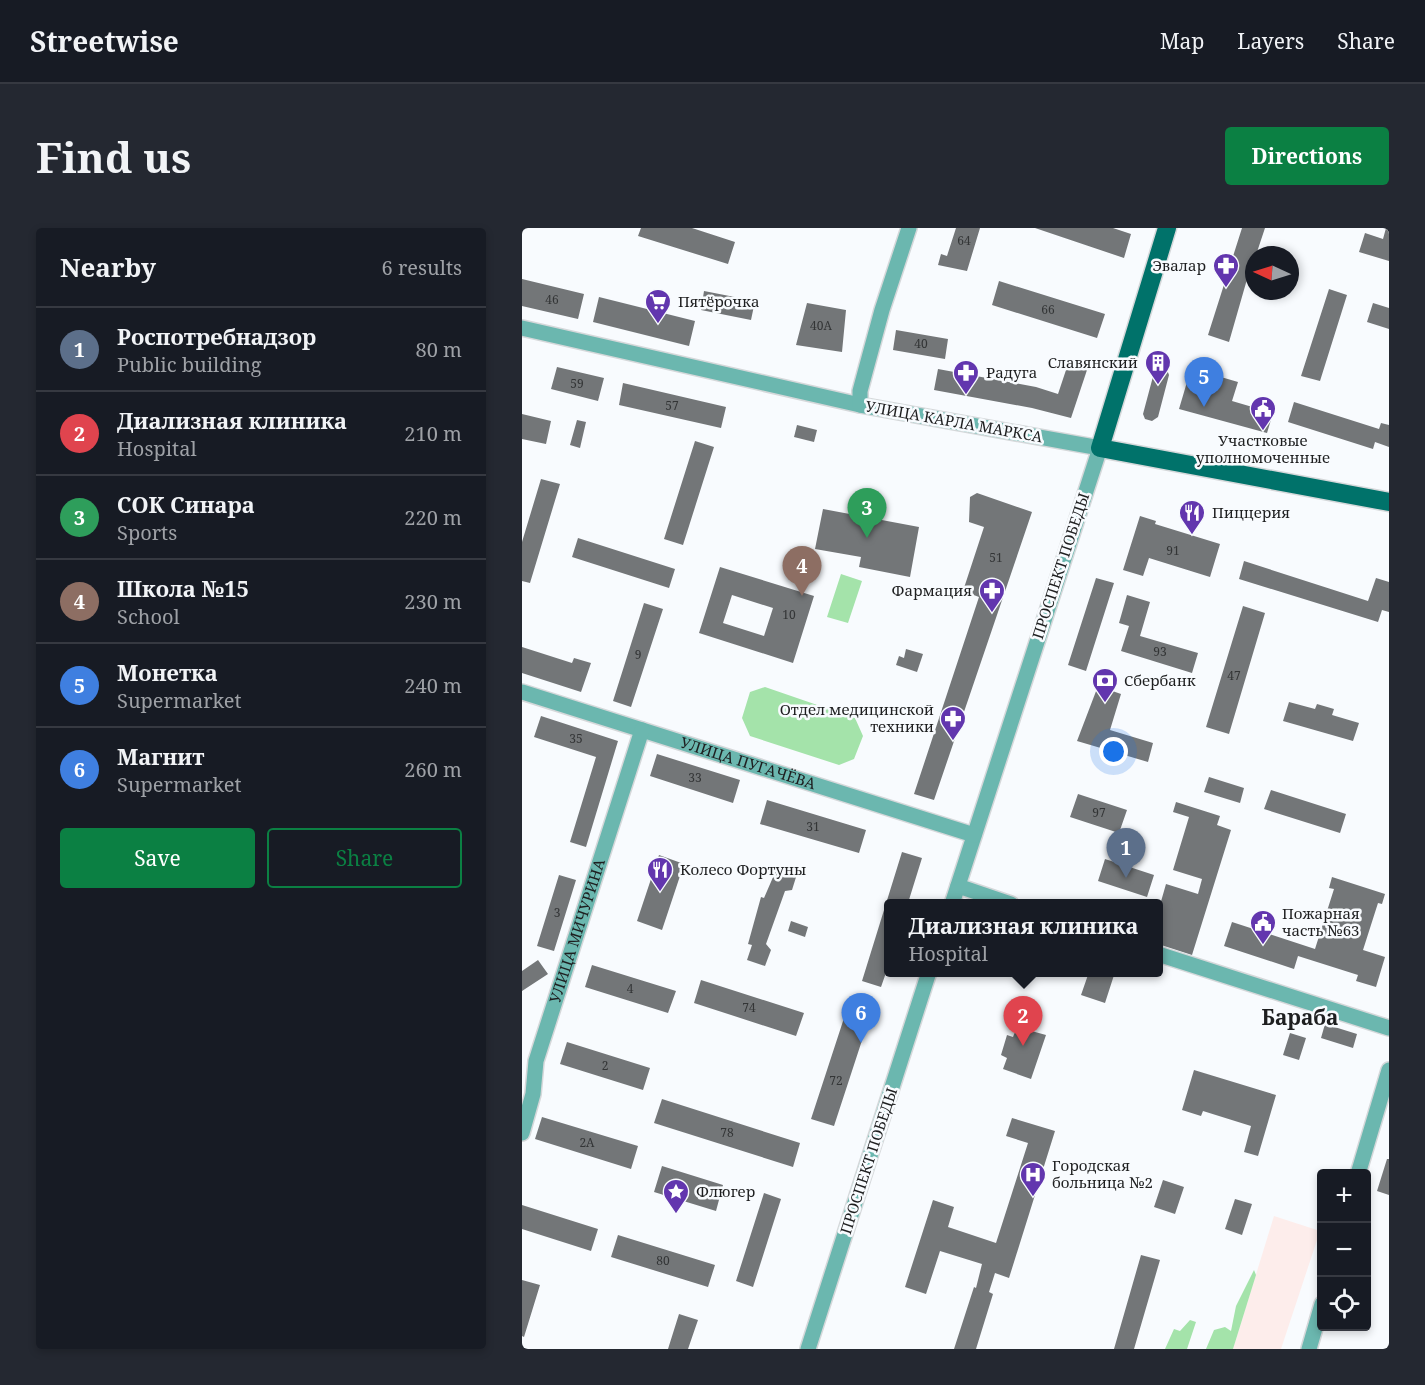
<!DOCTYPE html>
<meta charset="utf-8">
<style>
body{margin:0;font-family:"Noto Serif",serif;background:#242831;color:#f1f3f6}
.controls{position:absolute;right:18px;bottom:18px;display:grid;overflow:hidden;border-radius:6px;box-shadow:0 3px 9px #0003}
.controls button{width:54px;height:54px;display:grid;place-items:center;padding:0;border:0;border-bottom:2px solid #363941;background:#171b24;color:#f1f3f6;font:30px sans-serif}
.compass{position:absolute;left:723px;top:18px;width:54px;height:54px;border-radius:50%;background:#171b24;box-shadow:0 3px 9px #0003;rotate:274deg}
.you{position:absolute;left:592px;top:524px;width:21px;height:21px;margin:-15px;border:4px solid #fff;border-radius:50%;background:#1a73e8;box-shadow:0 0 0 9px #1a73e833}
.badge{display:grid;place-items:center;width:39px;height:39px;border-radius:50%;background:#0b8043;color:#fff;font-size:20px;font-weight:700}
.pin{position:absolute;translate:-50% -50px;filter:drop-shadow(0 2px 3px #0008)}
.pin::after{content:'';position:absolute;top:32px;width:21px;height:18px;background:inherit;clip-path:polygon(0 0,100% 0,50% 100%)}
.popup{position:absolute;left:362px;top:671px;width:279px;height:78px;box-sizing:border-box;display:grid;place-content:center;border-radius:6px;background:#171b24;filter:drop-shadow(0 2px 4px #0005);font-size:20px;white-space:nowrap;color:#9ea1a6}
.popup b{font-size:22px;color:#f1f3f6}
.popup::after{content:'';position:absolute;left:50%;top:100%;margin-left:-12px;border:12px solid transparent;border-top-color:#171b24}
.list{margin:0;padding:0;list-style:none}
h2{display:flex;justify-content:space-between;align-items:center;height:78px;margin:0;padding:0 24px;font-size:26px}
h2 small{font-size:20px;font-weight:400;color:#9ea1a6}
.list li{display:grid;grid-template-columns:39px 1fr auto;gap:18px;align-items:center;box-sizing:border-box;height:84px;padding:0 24px;border-top:2px solid #363941}
.list b{display:block;font-size:22px;white-space:nowrap}
.list p{margin:0;font-size:20px;white-space:nowrap;color:#9ea1a6}
.list em{font-size:20px;font-style:normal;color:#9ea1a6}
.actions{display:flex;gap:12px;padding:18px 24px}
.actions a{flex:1;padding:14px 0;border:2px solid #0b8043;border-radius:6px;text-align:center;font-size:21px;color:#0b8043}
.actions .main{background:#0b8043;color:#fff}
.icon{flex:none;width:33px;height:33px;fill:none;stroke:currentColor;stroke-width:2;stroke-linecap:round;stroke-linejoin:round}
.map{position:relative;flex:none;width:867px;height:1121px;overflow:hidden;border-radius:6px}
header{display:flex;align-items:center;gap:36px;box-sizing:border-box;height:84px;padding:0 30px;background:#171b24;border-bottom:2px solid #363941}
header strong{font-size:28px}
nav{display:flex;gap:33px;margin-inline-start:auto;font-size:21px}
.intro{display:flex;align-items:center;justify-content:space-between;box-sizing:border-box;height:144px;padding:0 36px}
h1{margin:0;font-size:42px}
.button{padding:15px 27px;border-radius:6px;background:#0b8043;color:#fff;font-size:21px;font-weight:700}
main{display:flex;gap:36px;padding:0 36px}
aside{flex:1;background:#171b24;border-radius:6px;box-shadow:0 3px 9px #0003}
.map>svg:first-child{display:block}
.industrial{fill:#fdedeb}
.green{fill:#a4e3aa}
.building{fill:#737678;fill-rule:evenodd}
.lines{fill:none;stroke-linecap:round;stroke-linejoin:round}
.minor-casing{stroke:#d5d8da;stroke-width:18}
.major-casing{stroke:#d5d8da;stroke-width:21}
.minor{stroke:#6bb7af;stroke-width:15}
.major{stroke:#00726a;stroke-width:18}
.labels{text-anchor:middle;stroke-width:5;stroke-linejoin:round;paint-order:stroke}
.number-label{font-size:12px;fill:#333536}
.poi-label{font-size:15px;fill:#1e1f20;stroke:#f8fbfe;text-anchor:start}
.street-label{font-size:15px;fill:#1e1f20;stroke:#f8fbfe}
.district-label{font-size:21px;font-weight:bold;fill:#1e1f20;stroke:#f8fbfe}
</style>
<header>
<strong>Streetwise</strong>
<nav><a>Map</a><a>Layers</a><a>Share</a></nav>
</header>
<div class="intro"><h1>Find us</h1><a class="button">Directions</a></div>
<main>
<aside>
<h2>Nearby<small>6 results</small></h2>
<ul class="list">
<li><span class="badge" style="background:#5c6f8a">1</span><div><b>Роспотребнадзор</b><p>Public building</p></div><em>80 m</em></li>
<li><span class="badge" style="background:#e0444e">2</span><div><b>Диализная клиника</b><p>Hospital</p></div><em>210 m</em></li>
<li><span class="badge" style="background:#2e9e5b">3</span><div><b>СОК Синара</b><p>Sports</p></div><em>220 m</em></li>
<li><span class="badge" style="background:#8d6e63">4</span><div><b>Школа №15</b><p>School</p></div><em>230 m</em></li>
<li><span class="badge" style="background:#3f7fe0">5</span><div><b>Монетка</b><p>Supermarket</p></div><em>240 m</em></li>
<li><span class="badge" style="background:#3f7fe0">6</span><div><b>Магнит</b><p>Supermarket</p></div><em>260 m</em></li>
</ul>
<div class="actions"><a class="main">Save</a><a>Share</a></div>
</aside>
<div class="map">
<svg width="867" height="1121" viewBox="0 0 867 1121">
<rect width="100%" height="100%" fill="#f8fbfe"/>
<path class="industrial" d="M752,988l46,15 -39,118h-48z"/>
<path class="green" d="M319,346l21,7 -14,42 -21,-6z
M243,459l90,31 8,18 -9,23 -15,6 -89,-29 -8,-18 8,-26z
M732,1042l2,5 -23,74h-27l8,-19 11,-3 6,4 5,-25z
M668,1092l6,2 -9,27h-22l9,-20 6,2z"/>
<path class="building" d="M119,0h51l43,14 -7,22 -90,-28z
M434,0h24l-13,43 -29,-6 3,-11 6,2z
M513,0h78l18,6 -7,24z
M720,0h23l-9,27h-2l-25,87 -21,-7z
M864,0h3v33l-30,-9 6,-19 18,6z
M0,51l62,15 -6,25 -56,-13z
M477,53l106,33 -8,24 -105,-33z
M807,61l18,6 -27,86 -19,-5z
M182,63l51,10 -4,19 -50,-10z
M77,69l96,24 -6,25 -96,-24z
M285,75l39,7 -4,42 -46,-7z
M851,75l16,5v21l-22,-7z
M374,102l52,9 -3,20 -52,-9z
M546,136l19,6 -16,48 -39,-10 -98,-18 4,-21 98,18 22,7z
M638,137l6,2 3,8 -11,42 -6,4 -7,-2 -2,-5 12,-45z
M35,139l47,11 -6,23 -47,-12z
M675,142l41,12 -6,19 41,12 -6,20 -88,-24 8,-27 6,2z
M101,155l103,24 -5,21 -102,-23z
M772,174l85,27 2,-6 8,2v22l-14,-5 -2,7 -85,-27z
M0,186l29,7 -5,23 -24,-5z
M55,192l9,2 -6,26 -10,-3z
M275,197l20,5 -3,12 -20,-5z
M173,213l19,6 -31,98 -19,-6z
M19,251l19,5 -30,99 -8,-2v-39z
M455,265l55,19 -98,288 -20,-6 65,-197 -16,-6 21,-64 -15,-5 1,-25z
M301,281l96,18 -9,50 -51,-10 2,-10 -46,-8z
M618,288l16,5 -1,3 65,20 -10,33 -61,-19 -6,18 -20,-6z
M56,310l97,31 -6,19 -97,-31z
M722,333l124,40 8,-23 13,4v30l-7,-2 -4,12 -139,-43z
M198,339l94,29 -21,67 -94,-30zM210,367l41,13 -9,28 -41,-13z
M574,350l18,5 -28,88 -18,-6z
M605,367l23,7 -10,34 58,17 -6,20 -71,-22 8,-25 -10,-3z
M122,375l19,6 -32,98 -18,-6z
M721,378l22,7 -36,121 -23,-7z
M0,419l50,16 2,-5 17,5 -10,29 -59,-19z
M384,421l17,5 -6,18 -21,-7 3,-9 5,2z
M576,458l23,8 -11,36 43,13 -5,19 -71,-21z
M767,474l26,7 2,-5 17,5 -2,6 27,8 -6,18 -70,-20z
M19,488l77,25 -32,106 -16,-5 26,-85 -62,-20z
M135,526l83,26 -7,23 -83,-27z
M687,549l35,11 -4,15 -36,-11z
M749,562l75,24 -6,19 -76,-24z
M556,566l49,16 -8,23 -49,-16z
M245,572l99,30 -7,23 -99,-29z
M654,574l44,14 -3,9 14,5 -39,125 -34,-11v-32l8,-28 32,10 4,-15 -29,-9 16,-53 -16,-5z
M380,624l20,6 -14,45h-20v64l-7,20 -19,-6z
M137,627l25,9 -22,66 -25,-9z
M583,631l49,16 -7,22 -49,-16z
M255,640l20,6 -5,16 -7,1 -19,53 5,6 -6,16 -18,-6 5,-15 -4,-1 13,-47 3,1z
M37,647l17,5 -22,71 -17,-5z
M810,649l53,17 -3,10 -4,-1 -15,47 22,7 -9,30 -20,-6 2,-6 -60,-19 -4,13 -70,-23 8,-24 83,27 19,-60 -5,-1z
M269,693l17,6 -3,10 -17,-6z
M16,732l10,14 -26,17v-20z
M70,737l84,26 -8,22 -83,-26z
M567,744h26l-10,31 -24,-8z
M179,752l103,33 -8,23 -102,-33z
M323,787l23,7 -34,104 -23,-7z
M803,796l32,10 -4,14 -32,-10z
M495,799l29,8 -15,44 -28,-10 4,-11 -6,-3 6,-20 6,2z
M768,805l16,5 -7,22 -16,-5z
M45,814l83,26 -7,22 -83,-26z
M672,842l82,25 -18,61 -14,-4 7,-26 -48,-15 -2,5 -19,-6z
M140,871l138,44 -7,24 -139,-44z
M20,889l96,29 -7,23 -96,-30z
M490,890l43,13 -46,147 -14,-5 -6,19 4,2 -17,55h-22l20,-62 2,1 6,-24 -42,-13 -14,43 -21,-7 28,-87 21,7 -6,20 48,16 32,-100 -22,-7z
M865,931h2v36l-12,-4z
M140,938l61,19 -7,26 -62,-19z
M641,952l21,7 -9,27 -21,-7z
M242,965l17,6 -28,88 -17,-6z
M713,971l17,5 -10,31 -17,-6z
M0,977l76,24 -7,22 -69,-22z
M96,1007l97,30 -7,22 -97,-30z
M619,1027l19,5 -26,89h-20z
M0,1052l18,5 -16,52 -2,-1z
M157,1086l19,6 -10,29h-20z"/>
<g class="lines">
<defs>
<g id="minor">
<path d="M0,100l338,77 240,43 -148,456"/>
<path d="M338,177v-14l22,-81 27,-82"/>
<path id="s1" d="M0,464l452,143"/>
<path d="M436,658l53,18"/>
<path d="M636,726l231,74"/>
<path id="s2" d="M0,905l11,-39 3,-33 106,-331"/>
<path d="M836,946l31,-104"/>
<path d="M286,1121l121,-377"/>
<path d="M787,1121l13,-45"/>
</g>
<path id="major" d="M645,0l-67,220 289,54"/>
</defs>
<use href="#minor" class="minor-casing"/>
<use href="#major" class="major-casing"/>
<use href="#minor" class="minor"/>
<use href="#major" class="major"/>
</g>
<defs>
<symbol id="pharmacy-pin" viewBox="-11 -11 22 30"><path d="M0 17L-7.5 6A9.5 9.5 0 1 1 7.5 6Z" fill="#6236ae" stroke="#f8fbfe"/><path d="M-2-6h4v4h4v4h-4v4h-4v-4h-4v-4h4Z" fill="#fff"/></symbol>
<symbol id="supermarket-pin" viewBox="-11 -11 22 30"><path d="M0 17L-7.5 6A9.5 9.5 0 1 1 7.5 6Z" fill="#6236ae" stroke="#f8fbfe"/><path d="M-6-5.5h2.5l.6 2H6L4.5 2H-2.5L-4.4-4H-6ZM-1.5 3.2a1.3 1.3 0 1 0 .1 0ZM3 3.2a1.3 1.3 0 1 0 .1 0Z" fill="#fff"/></symbol>
<symbol id="building-pin" viewBox="-11 -11 22 30"><path d="M0 17L-7.5 6A9.5 9.5 0 1 1 7.5 6Z" fill="#6236ae" stroke="#f8fbfe"/><path d="M-4-6H4V6H1V3H-1V6H-4ZM-2.5-4.3h1.7v1.8h-1.7ZM.8-4.3h1.7v1.8H.8ZM-2.5-1h1.7V.8h-1.7ZM.8-1h1.7V.8H.8Z" fill="#fff"/></symbol>
<symbol id="civic-pin" viewBox="-11 -11 22 30"><path d="M0 17L-7.5 6A9.5 9.5 0 1 1 7.5 6Z" fill="#6236ae" stroke="#f8fbfe"/><path d="M-.6-6.5H3V-4.5H.6V-3L4-1V1h2V6H-6V1h2V-1L-.6-3ZM-1.2 2.5V6h2.4V2.5Z" fill="#fff"/></symbol>
<symbol id="restaurant-pin" viewBox="-11 -11 22 30"><path d="M0 17L-7.5 6A9.5 9.5 0 1 1 7.5 6Z" fill="#6236ae" stroke="#f8fbfe"/><path d="M-5-6h1v4h1v-4h1v4h1v-4h1v5L-1.5 .5V6h-2V.5L-5-1ZM5-6V6H3V1.5H1.5Q1.5-4 5-6Z" fill="#fff"/></symbol>
<symbol id="bank-pin" viewBox="-11 -11 22 30"><path d="M0 17L-7.5 6A9.5 9.5 0 1 1 7.5 6Z" fill="#6236ae" stroke="#f8fbfe"/><path d="M-6-4H6V4H-6ZM0-2.3a2.3 2.3 0 1 0 0 4.6a2.3 2.3 0 1 0 0-4.6Z" fill="#fff"/></symbol>
<symbol id="hospital-pin" viewBox="-11 -11 22 30"><path d="M0 17L-7.5 6A9.5 9.5 0 1 1 7.5 6Z" fill="#6236ae" stroke="#f8fbfe"/><path d="M-5-5h3v3.5h4V-5h3V5h-3V1.5h-4V5h-3Z" fill="#fff"/></symbol>
<symbol id="sight-pin" viewBox="-11 -11 22 30"><path d="M0 17L-7.5 6A9.5 9.5 0 1 1 7.5 6Z" fill="#6236ae" stroke="#f8fbfe"/><path d="M0-6L1.8-2.2L6-1.7L2.9 1.2L3.7 5.4L0 3.3L-3.7 5.4L-2.9 1.2L-6-1.7L-1.8-2.2Z" fill="#fff"/></symbol>
</defs>
<g fill-rule="evenodd">
<use href="#pharmacy-pin" x="689" y="23" width="30" height="40"/>
<use href="#supermarket-pin" x="121" y="59" width="30" height="40"/>
<use href="#building-pin" x="621" y="120" width="30" height="40"/>
<use href="#pharmacy-pin" x="429" y="130" width="30" height="40"/>
<use href="#civic-pin" x="726" y="166" width="30" height="40"/>
<use href="#restaurant-pin" x="655" y="270" width="30" height="40"/>
<use href="#pharmacy-pin" x="455" y="348" width="30" height="40"/>
<use href="#bank-pin" x="568" y="438" width="30" height="40"/>
<use href="#pharmacy-pin" x="416" y="476" width="30" height="40"/>
<use href="#restaurant-pin" x="123" y="627" width="30" height="40"/>
<use href="#civic-pin" x="726" y="680" width="30" height="40"/>
<use href="#hospital-pin" x="496" y="932" width="30" height="40"/>
<use href="#sight-pin" x="139" y="949" width="30" height="40"/>
</g>
<g class="labels">
<g class="number-label">
<text x="442" y="17">64</text>
<text x="30" y="76">46</text>
<text x="526" y="86">66</text>
<text x="299" y="102">40А</text>
<text x="399" y="120">40</text>
<text x="55" y="160">59</text>
<text x="150" y="182">57</text>
<text x="651" y="327">91</text>
<text x="474" y="334">51</text>
<text x="267" y="391">10</text>
<text x="638" y="428">93</text>
<text x="116" y="431">9</text>
<text x="712" y="452">47</text>
<text x="54" y="515">35</text>
<text x="173" y="554">33</text>
<text x="577" y="589">97</text>
<text x="291" y="603">31</text>
<text x="35" y="689">3</text>
<text x="108" y="765">4</text>
<text x="227" y="784">74</text>
<text x="83" y="842">2</text>
<text x="314" y="857">72</text>
<text x="205" y="909">78</text>
<text x="65" y="919">2А</text>
<text x="141" y="1037">80</text>
</g>
<g class="poi-label">
<text x="684" y="43" text-anchor="end">Эвалар</text>
<text x="156" y="79">Пятёрочка</text>
<text x="616" y="140" text-anchor="end">Славянский</text>
<text x="464" y="150">Радуга</text>
<text x="741" y="218" text-anchor="middle">Участковые<tspan x="741" dy="17">уполномоченные</tspan></text>
<text x="690" y="290">Пиццерия</text>
<text x="450" y="368" text-anchor="end">Фармация</text>
<text x="602" y="458">Сбербанк</text>
<text x="412" y="487" text-anchor="end">Отдел медицинской<tspan x="412" dy="17">техники</tspan></text>
<text x="158" y="647">Колесо Фортуны</text>
<text x="760" y="691">Пожарная<tspan x="760" dy="17">часть №63</tspan></text>
<text x="530" y="943">Городская<tspan x="530" dy="17">больница №2</tspan></text>
<text x="174" y="969">Флюгер</text>
</g>
<g class="street-label">
<text transform="translate(432 194) rotate(10)" y="5">УЛИЦА КАРЛА МАРКСА</text>
<text transform="translate(539 338) rotate(-72)" y="5">ПРОСПЕКТ ПОБЕДЫ</text>
<text dy="5" stroke="none"><textPath href="#s1" startOffset="237">УЛИЦА ПУГАЧЁВА</textPath></text>
<text dy="5" stroke="none"><textPath href="#s2" startOffset="210">УЛИЦА МИЧУРИНА</textPath></text>
<text transform="translate(347 933) rotate(-72)" y="5">ПРОСПЕКТ ПОБЕДЫ</text>
</g>
<g class="district-label">
<text x="778" y="797">Бараба</text>
</g>
</g>
</svg>
<div class="controls">
<button>+</button>
<button>−</button>
<button><svg class="icon" aria-label="locate" viewBox="0 0 24 24"><circle cx="12" cy="12" r="6"/><path d="M12 2v4M12 18v4M2 12h4M18 12h4"/></svg></button>
</div>
<svg class="compass" viewBox="-18 -18 36 36"><path d="M0-13l5 13h-10z" fill="#e53935"/><path d="M0 13l5-13h-10z" fill="#9ea1a6"/></svg>
<div class="you"></div>
<div class="pin badge" style="left:604px;top:650px;background:#5c6f8a">1</div>
<div class="pin badge" style="left:501px;top:818px;background:#e0444e">2</div>
<div class="popup"><b>Диализная клиника</b>Hospital</div>
<div class="pin badge" style="left:345px;top:310px;background:#2e9e5b">3</div>
<div class="pin badge" style="left:280px;top:368px;background:#8d6e63">4</div>
<div class="pin badge" style="left:682px;top:179px;background:#3f7fe0">5</div>
<div class="pin badge" style="left:339px;top:815px;background:#3f7fe0">6</div>
</div>
</main>
